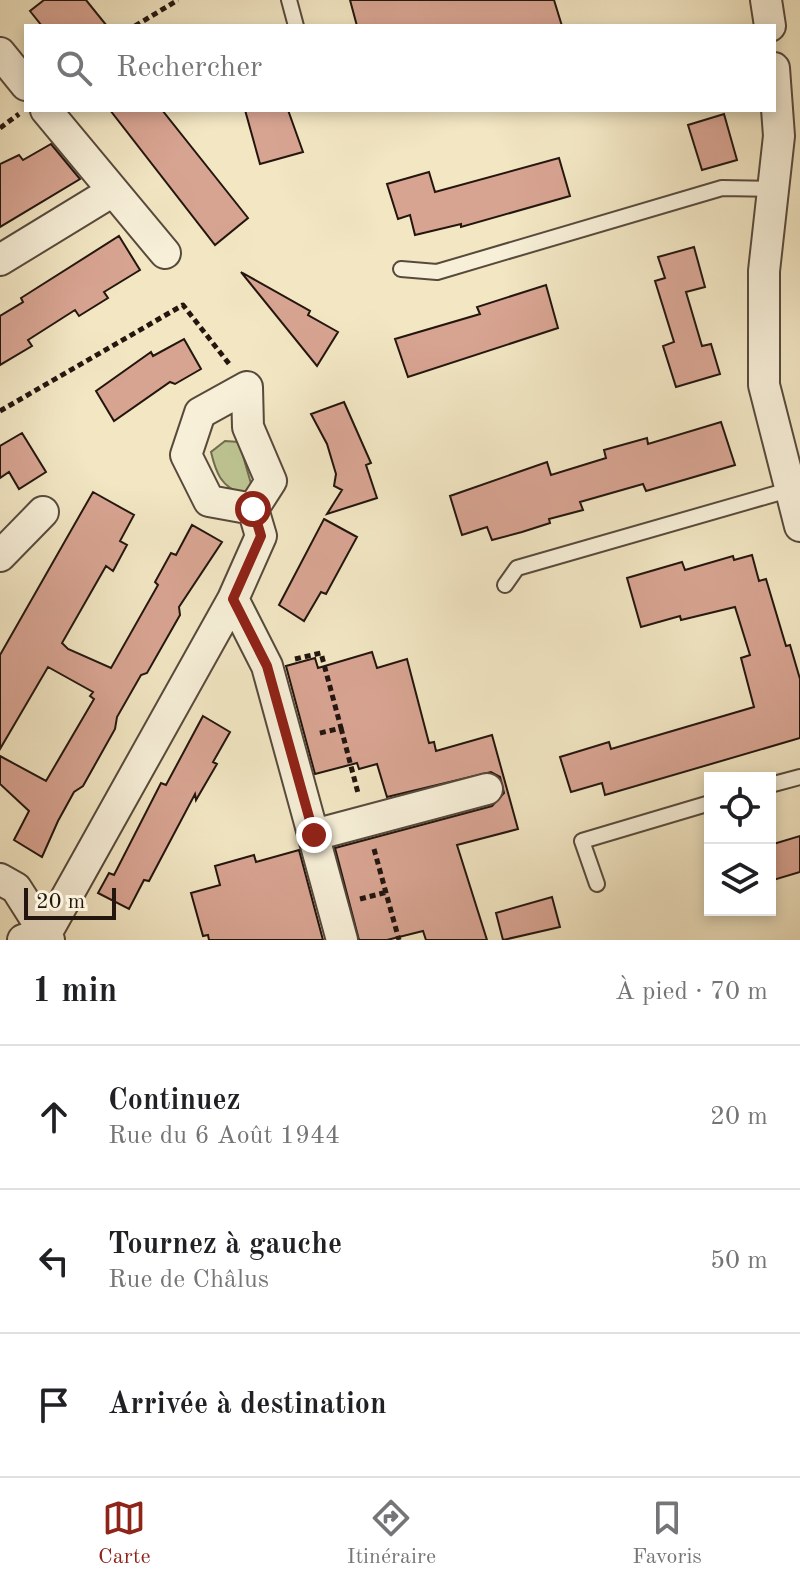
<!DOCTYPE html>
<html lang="fr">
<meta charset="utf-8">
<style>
body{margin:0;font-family:"Old Standard TT",serif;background:#f2f2f2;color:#202124}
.controls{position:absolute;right:24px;bottom:24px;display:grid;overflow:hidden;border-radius:0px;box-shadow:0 4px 12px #0003}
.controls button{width:72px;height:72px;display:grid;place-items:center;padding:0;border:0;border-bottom:2px solid #e0e0e0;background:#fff;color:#202124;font:40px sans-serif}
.scale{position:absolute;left:24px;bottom:20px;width:92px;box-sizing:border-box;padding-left:8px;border:4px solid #23160f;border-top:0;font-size:22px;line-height:28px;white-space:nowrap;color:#23160f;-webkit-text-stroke:6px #f7efd8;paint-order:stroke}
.stop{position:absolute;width:24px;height:24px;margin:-18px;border:6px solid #8f2418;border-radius:50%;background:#fff}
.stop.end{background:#8f2418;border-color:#fff;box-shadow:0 2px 8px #0008}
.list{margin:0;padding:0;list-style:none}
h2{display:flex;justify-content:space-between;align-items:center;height:104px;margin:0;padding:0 32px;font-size:34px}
h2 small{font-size:26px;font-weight:400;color:#757577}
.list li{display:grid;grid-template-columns:52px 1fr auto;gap:24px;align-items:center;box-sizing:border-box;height:144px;padding:0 32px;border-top:2px solid #e0e0e0}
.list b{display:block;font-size:30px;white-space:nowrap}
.list p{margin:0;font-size:26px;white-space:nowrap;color:#757577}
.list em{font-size:26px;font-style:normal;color:#757577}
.icon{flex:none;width:44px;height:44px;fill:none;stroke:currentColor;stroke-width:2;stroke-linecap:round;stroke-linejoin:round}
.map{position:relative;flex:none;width:800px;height:940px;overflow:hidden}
.search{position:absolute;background:#fff;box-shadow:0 4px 12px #0003;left:24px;right:24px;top:24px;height:88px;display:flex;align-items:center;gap:20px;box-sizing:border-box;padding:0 28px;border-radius:0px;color:#757577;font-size:30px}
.sheet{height:536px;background:#fff}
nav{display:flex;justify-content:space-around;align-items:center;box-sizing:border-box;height:112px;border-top:2px solid #e0e0e0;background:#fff;font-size:22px;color:#757577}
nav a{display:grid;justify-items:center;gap:4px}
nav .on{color:#8f2418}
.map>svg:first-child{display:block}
.green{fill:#bdc492;stroke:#706d50;stroke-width:2}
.building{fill:#d8a492;stroke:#23160f;stroke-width:2}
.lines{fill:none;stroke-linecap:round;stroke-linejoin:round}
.service-casing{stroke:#574a3c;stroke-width:18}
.minor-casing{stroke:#574a3c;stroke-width:34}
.path{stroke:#23160f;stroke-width:5;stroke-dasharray:6 4;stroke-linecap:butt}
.service{stroke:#f7efd8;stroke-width:14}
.minor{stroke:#f7efd8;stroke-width:30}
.route{stroke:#8f2418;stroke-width:10}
</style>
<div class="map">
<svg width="800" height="940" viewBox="0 0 800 940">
<rect width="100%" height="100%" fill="#f2e6c3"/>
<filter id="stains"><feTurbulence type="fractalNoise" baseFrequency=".0025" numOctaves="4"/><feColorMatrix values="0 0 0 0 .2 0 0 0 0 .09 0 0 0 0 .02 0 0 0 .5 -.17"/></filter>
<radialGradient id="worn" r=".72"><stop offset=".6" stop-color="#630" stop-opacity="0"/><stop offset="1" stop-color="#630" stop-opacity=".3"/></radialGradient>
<path class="green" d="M225,441l14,1 13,45 -9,7c-22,-7 -27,-21 -32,-42z"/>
<path class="building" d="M44,0h42l21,26h-65l-12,-15z
M350,0h204l8,26h-205z
M110,110h52l86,108 -33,27z
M245,110h43l15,42 -43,12z
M724,114l13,46 -35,10 -14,-45z
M51,144l29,35 -80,48v-63l19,-9 4,5z
M559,158l11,38 -109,31v-3l-46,11 -5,-20 -12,4 -11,-35 42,-12 6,20z
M119,236l21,34 -36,22 4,6 -29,18 -4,-6 -47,30 4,6 -32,19v-49l23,-14 -2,-4z
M694,247l11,40 -19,5 16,54 9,-2 9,30 -44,13 -13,-41 11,-4 -19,-61 10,-3 -7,-21z
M241,272l69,39 -2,4 30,17 -21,34z
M546,285l12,43 -150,49 -13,-38 85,-25 -3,-7z
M184,339l17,30 -26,15 -5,-2 -56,39 -18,-30 55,-39 2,4z
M344,402l27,61 -5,2 11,33 -50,16 15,-24 -8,-4 2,-12 -9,-30 -16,-30z
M721,422l14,43 -89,26 -3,-7 -63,18 3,8 -34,9 1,4 -28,9 -30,8 -5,-13 -25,8 -12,-39 97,-34 4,13 55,-17 -2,-8 43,-12 1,6z
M22,433l24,39 -27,17 -10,-17 -9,6v-32z
M93,492l41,23 -14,26 7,4 -14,26 -7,-5 -44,77 6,6 43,19 47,-83 -3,-3 16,-29 5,2 16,-30 30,17 -43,65 1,8 -33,58 -6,2 -24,42 -2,12 -32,57 -9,6 -16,29 -16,36 -28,-17 15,-29 -29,-27v-28l46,25 48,-82 -4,-3 3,-4 -45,-25 -48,82v-94z
M324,519l33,18 -31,57 -5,-2 -17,29 -25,-16z
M752,555l7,26 7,-2 20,67 4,-1 10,34v59l-195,57 -3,-12 -31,9 -11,-35 49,-15 2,7 143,-42 -13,-49 9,-3 -15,-48 -54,13 -1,-4 -39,11 -14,-49 55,-16 3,8 48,-14 1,4z
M372,652l5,16 30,-9 22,84 5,-1 2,9 56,-16 26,94 -61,16 30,95h-61l-3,-9 -36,9h-28l-24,-92 157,-42 12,-13 -4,-16 -9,-5 -104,25 -10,-33 -18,5 -2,-6 -42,11 -29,-108 29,-8 3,10z
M203,716l27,16 -17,30 4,2 -21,36 -1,-6 -46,87 -5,-1 -15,29 -31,-16 11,-20 5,2 47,-92 5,2z
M800,836v36l-30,9v-36z
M299,850l24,90h-114l-1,-5 -5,1 -12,-43 29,-8 -5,-19 39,-11 2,7z
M552,897l8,30 -57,13 -7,-27z"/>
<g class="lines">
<defs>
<path id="service" d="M289,0l7,26
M401,269l36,3 285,-84 52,1
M505,585l12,-17 275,-79
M770,785l30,-8
M597,884l-15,-43 128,-38"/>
<path id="minor" d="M766,0l4,26
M0,53l26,32
M774,68l5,68 -15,135v114l36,141
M46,110l119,143
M0,260l113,-69
M247,387l1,40 23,54 -18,28 -44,-8 -23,-46 14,-42z
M0,556l43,-44
M233,599l34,67 75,274
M314,835l173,-46
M0,879l16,9 33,52
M23,940l24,-8 186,-333 28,-63 -8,-27"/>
</defs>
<use href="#service" class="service-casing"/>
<use href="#minor" class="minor-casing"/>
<path class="path" d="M135,26l43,-26
M0,128l19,-14
M0,411l183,-106 47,60
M295,659l26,-6 20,75 -25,6
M341,728l17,65
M374,849l25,91
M360,899l27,-7"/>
<use href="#service" class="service"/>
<use href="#minor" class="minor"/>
</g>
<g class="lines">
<path class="route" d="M253,509l8,27 -28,63 34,67 47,169"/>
</g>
<rect width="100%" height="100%" filter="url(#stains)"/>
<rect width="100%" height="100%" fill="url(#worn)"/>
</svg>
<div class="controls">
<button><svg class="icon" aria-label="locate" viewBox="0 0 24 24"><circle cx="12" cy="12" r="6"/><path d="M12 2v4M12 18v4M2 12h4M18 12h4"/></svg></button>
<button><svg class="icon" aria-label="layers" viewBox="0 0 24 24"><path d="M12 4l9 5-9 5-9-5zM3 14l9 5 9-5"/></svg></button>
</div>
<div class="scale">20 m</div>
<div class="stop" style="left:253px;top:509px"></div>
<div class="stop end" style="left:314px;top:835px"></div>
<div class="search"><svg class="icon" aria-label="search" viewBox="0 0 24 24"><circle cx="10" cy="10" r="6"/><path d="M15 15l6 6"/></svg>Rechercher</div>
</div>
<section class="sheet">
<h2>1 min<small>À pied · 70 m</small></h2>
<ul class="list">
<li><svg class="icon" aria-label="ahead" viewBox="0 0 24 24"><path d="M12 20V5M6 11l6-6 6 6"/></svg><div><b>Continuez</b><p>Rue du 6 Août 1944</p></div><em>20 m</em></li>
<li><svg class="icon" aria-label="left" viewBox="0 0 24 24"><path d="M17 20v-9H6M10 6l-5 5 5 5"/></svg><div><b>Tournez à gauche</b><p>Rue de Châlus</p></div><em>50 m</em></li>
<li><svg class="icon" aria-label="arrive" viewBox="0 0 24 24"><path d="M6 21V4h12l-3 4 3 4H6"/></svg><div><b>Arrivée à destination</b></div></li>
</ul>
</section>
<nav>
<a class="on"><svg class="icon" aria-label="map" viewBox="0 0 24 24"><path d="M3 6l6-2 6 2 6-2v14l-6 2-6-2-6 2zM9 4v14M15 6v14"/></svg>Carte</a>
<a><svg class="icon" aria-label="directions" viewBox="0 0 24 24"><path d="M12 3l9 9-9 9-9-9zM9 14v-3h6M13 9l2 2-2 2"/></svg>Itinéraire</a>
<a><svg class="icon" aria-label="saved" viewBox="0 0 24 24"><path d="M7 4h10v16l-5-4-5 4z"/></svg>Favoris</a>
</nav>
